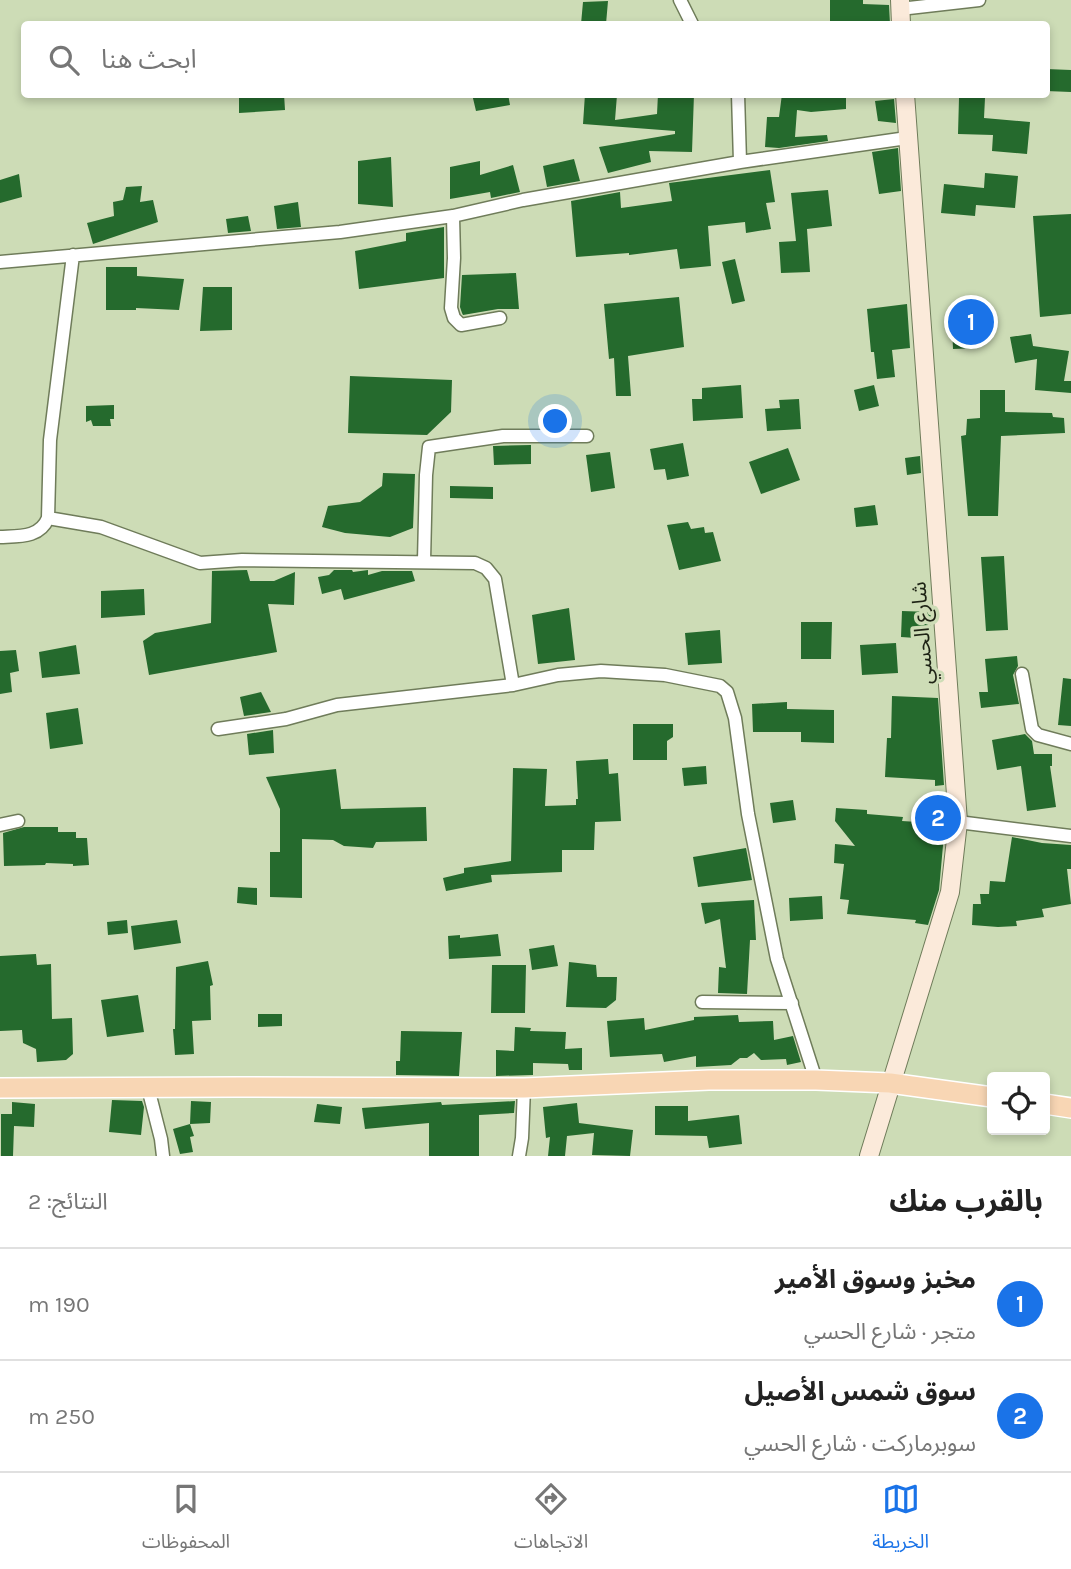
<!DOCTYPE html>
<html lang="ar">
<meta charset="utf-8">
<style>
body{margin:0;font-family:Karla,"Noto Sans Arabic",sans-serif;background:#f6f6f6;color:#222;direction:rtl}
.controls{position:absolute;right:21px;bottom:21px;display:grid;overflow:hidden;border-radius:7px;box-shadow:0 4px 10px #0003}
.controls button{width:63px;height:63px;display:grid;place-items:center;padding:0;border:0;border-bottom:2px solid #e0e0e0;background:#fff;color:#222;font:35px sans-serif}
.you{position:absolute;left:556px;top:422px;width:24px;height:24px;margin:-18px;border:5px solid #fff;border-radius:50%;background:#1a73e8;box-shadow:0 0 0 10px #1a73e833}
.badge{display:grid;place-items:center;width:46px;height:46px;border-radius:50%;background:#1a73e8;color:#fff;font-size:23px;font-weight:700}
.pin{position:absolute;translate:-50% -50%;border:4px solid #fff;box-shadow:0 2px 7px #0006}
.list{margin:0;padding:0;list-style:none}
h2{display:flex;justify-content:space-between;align-items:center;height:91px;margin:0;padding:0 28px;font-size:30px}
h2 small{font-size:23px;font-weight:400;color:#767676}
.list li{display:grid;grid-template-columns:46px 1fr auto;gap:21px;align-items:center;box-sizing:border-box;height:112px;padding:0 28px;border-top:2px solid #e0e0e0}
.list b{display:block;font-size:26px;white-space:nowrap}
.list p{margin:0;font-size:23px;white-space:nowrap;color:#767676}
.list em{font-size:23px;font-style:normal;color:#767676}
.icon{flex:none;width:38px;height:38px;fill:none;stroke:currentColor;stroke-width:2;stroke-linecap:round;stroke-linejoin:round}
.map{position:relative;flex:none;width:1071px;height:1156px;overflow:hidden;direction:ltr}
.search{position:absolute;background:#fff;box-shadow:0 4px 10px #0003;left:21px;right:21px;top:21px;height:77px;display:flex;align-items:center;gap:18px;box-sizing:border-box;padding:0 24px;border-radius:7px;color:#767676;font-size:26px}
.sheet{height:315px;background:#fff}
nav{display:flex;justify-content:space-around;align-items:center;box-sizing:border-box;height:98px;border-top:2px solid #e0e0e0;background:#fff;font-size:19px;color:#767676}
nav a{display:grid;justify-items:center;gap:4px}
nav .on{color:#1a73e8}
.map>svg:first-child{display:block}
.building{fill:#256a2d}
.lines{fill:none;stroke-linecap:round;stroke-linejoin:round}
.street-casing{stroke:#6f7c5a;stroke-width:15}
.secondary-casing{stroke:#6f7c5a;stroke-width:20}
.primary-casing{stroke:#fff;stroke-width:22}
.street{stroke:#fff;stroke-width:12}
.secondary{stroke:#fbeada;stroke-width:18}
.primary{stroke:#f8d6b4;stroke-width:19}
.labels{text-anchor:middle;stroke-width:7;stroke-linejoin:round;paint-order:stroke}
.street-label{font-size:21px;fill:#1d2214;stroke:#cddcb6}
</style>
<div class="map">
<svg width="1071" height="1156" viewBox="0 0 1071 1156">
<rect width="100%" height="100%" fill="#cddcb6"/>
<path class="building" d="M830,0h33v4l26,1 1,19h-60z
M608,1l-2,23h-25l2,-22z
M1046,69l25,1v22l-25,-1z
M239,94h45l1,16 -46,3z
M472,94h36l2,11 -34,6z
M585,94l32,1 -2,25 42,-6 1,-20h36l-2,58 -43,-1 2,11 -43,11 -9,-26 76,-13v-3l-92,-7z
M782,94h64v15l-35,3 -14,-2 -2,27 32,-2 1,6 -49,7 -14,-1 2,-30h12z
M959,98h26l-1,20 46,4 -3,32 -35,-3 1,-16 -35,-1z
M894,99l2,24 -18,-2 -3,-20z
M898,148l3,43 -22,3 -7,-42z
M391,157l2,50 -35,-3v-43z
M574,159l6,22 -33,6 -4,-21z
M480,161v14l33,-10 7,27 -29,6 -1,-6 -40,7v-32z
M770,170l5,32 -9,1 5,26 -25,4 -1,-11 -37,4 3,40 -31,3 -3,-20 -48,6v-2l-53,4 -5,-56 49,-9 1,16 51,-7 -3,-18z
M985,173l33,3 -3,32 -39,-3 -1,11 -34,-3 3,-29 40,4z
M19,174l3,23 -22,6v-23z
M142,186l-2,16 13,-2 5,22 -65,22 -6,-21 27,-7 -1,-14 10,-2 3,-13z
M828,190l4,36 -25,3 3,43 -29,1 -2,-31 17,-1 -5,-48z
M298,202l3,25 -24,2 -3,-23z
M1071,214v100l-31,3 -7,-101z
M248,216l3,15 -23,2 -2,-14z
M444,227v51l-85,11 -4,-38 51,-10v-8z
M735,259l10,42 -13,3 -10,-42z
M106,267h31v9l47,3 -5,31 -43,-2v2h-30z
M516,273l3,36h-21l-35,6 -1,-2 -2,-6 2,-32z
M203,287h29v43l-32,1z
M679,297l5,50 -56,9 3,40h-15l-2,-38 -5,1 -5,-55z
M907,304l3,44 -18,2 3,27 -18,2 -3,-27h-3l-4,-43z
M977,322l1,26 -25,1 -1,-26z
M1031,334l2,12 36,5 -5,30h7v12l-36,-3 2,-31 -22,4 -5,-26z
M350,376l102,4 -1,32 -24,23 -79,-2z
M741,385l2,33 -50,3 -1,-22h10v-11z
M874,385l5,21 -20,5 -5,-21z
M980,390h25v22l47,1 1,4 11,1 1,15 -64,3 -3,80h-30l-7,-80 5,-1 1,-16 13,-1z
M799,399l2,30 -34,2 -2,-22 15,-1 -1,-8z
M114,405v14h-4l1,7h-18l-2,-6 -5,2v-16z
M683,443l6,33 -22,4 -2,-11 -11,1 -4,-21z
M531,445v19l-37,1 -1,-19z
M788,448l12,32 -39,14 -12,-32z
M610,452l5,36 -24,4 -5,-37z
M920,456l1,17 -14,2 -2,-17z
M383,473l32,1 -2,54 -23,9 -45,-4 -23,-6 6,-21 32,-4 22,-16z
M450,486l43,1v12l-43,-1z
M875,505l3,20 -22,2 -2,-19z
M688,522l3,7 13,-2 1,6 8,-1 8,29 -42,9 -12,-45z
M1004,556l4,74 -22,1 -5,-74z
M247,570l3,11h24l21,-9 -1,33 -26,-1 9,48 -128,23 -6,-34 12,-8 56,-10 1,-52z
M334,570h18l1,2 15,-2v5l14,-4h30l3,10 -71,19 -3,-11 -19,5 -4,-17 11,-2z
M144,589l1,26 -44,3v-27z
M569,608l6,52 -37,4 -6,-49z
M902,611l29,1v27l-30,-2z
M801,622h31l-1,37h-30z
M720,630l2,33 -34,2 -3,-32z
M896,643l2,30 -36,2 -2,-30z
M76,645l4,29 -38,4 -3,-26z
M16,650l3,21 -9,2 2,19 -12,2v-43z
M1017,656l1,10 -5,9 6,29 -38,4 -2,-16h9l-3,-33z
M1063,678l8,1v47l-13,-1z
M261,692l10,20 -27,4 -4,-19z
M892,696l46,2 6,87 -9,1v-6l-50,-3 2,-39h4z
M787,702v7l47,1v33l-33,-1v-10h-48l-1,-28z
M78,708l5,36 -33,5 -4,-36z
M633,724h40v13l-6,4v19h-34z
M273,730l1,23 -25,2 -2,-21z
M1025,734l7,7 2,13h18v12h-2l6,41 -29,4 -6,-45 -24,4 -5,-30z
M608,759l1,15 9,-1 3,48 -26,1 -1,28h-32v22l-71,3 1,7 -46,9 -3,-13 21,-5v-5l47,-7 2,-93 34,1 -2,37 31,-1v-6h2l-2,-38z
M706,766l1,18 -23,2 -2,-18z
M336,769l5,40 85,-2 1,34 -51,1 -3,6 -29,-2 -11,-6 -31,-1v59l-32,-1v-45h10v-43l-14,-32z
M793,800l3,20 -23,3 -3,-20z
M836,808l31,2v4l36,3 -1,4 31,2 1,-12 12,1 -7,78 -11,35 -13,-2 1,-3 -69,-6 2,-14 -9,-1 4,-35 -10,-1 1,-19 20,2 -20,-25z
M24,827h34v5h18v6h11l2,27 -16,1v-2l-27,-1 -1,2 -41,1 -1,-33z
M1012,837l30,6 29,2v24h-4l4,35 -29,5 2,8 -28,4 1,5 -19,1 -26,-2 1,-21h8l-1,-10h9l1,-13 15,1z
M746,848l6,32 -54,7 -5,-30z
M238,887l19,1v17l-20,-2z
M822,896l1,23 -33,2 -1,-23z
M754,900l2,40h-6l-3,54 -29,-1 1,-26 7,1 -6,-49 -15,5 -4,-21z
M127,920l1,13 -20,2 -1,-13z
M177,920l4,23 -47,7 -3,-24z
M498,934l3,22 -52,3 -1,-23 12,-1v3z
M554,945l4,21 -26,4 -3,-21z
M36,954l1,11 14,-1 1,55 20,-1 1,36 -7,6 -29,2 -1,-13 -13,-6 -1,-13 -22,1v-75z
M208,961l5,24 -3,1 1,34 -19,1 2,33 -19,1 -2,-26h2l1,-62z
M569,962l27,3 1,12h20l-1,23 -10,8 -40,-1z
M492,965h34l-1,48h-34z
M138,995l6,37 -37,5 -6,-37z
M258,1014h24v12l-24,1z
M738,1015l1,7 34,-1 1,19 19,-4 8,26 -14,3 -1,-6 -25,1 -7,-7 -7,5h-7l-9,7 -35,2v-11l-32,6 -2,-8 -52,3 -3,-36 37,-3 1,12 49,-10v-3z
M515,1027l16,1 -1,3 36,1 -1,17 17,-1v22h-13l-1,-6 -35,-1v12l-37,1v-26l18,1z
M401,1031l61,1 -3,44 -63,-1v-14h4z
M112,1100l30,1 2,6 -3,28 -32,-3z
M191,1101l20,1 -1,21 -20,1z
M515,1101l-1,12 -35,2v41h-50v-33l-64,6 -3,-21 79,-6 1,3z
M12,1102l23,2 -1,23 -20,-1 -1,30h-12v-42h11z
M577,1103l2,20 54,7 -3,26 -38,-1 2,-22 -27,3 -2,20h-17l2,-19 -4,1 -3,-31z
M317,1104l25,3 -2,17 -26,-2z
M655,1106h33v15l51,-6 3,29 -33,4 -2,-12 -52,-1z
M190,1124l4,12 -4,1 3,15 -13,2 -7,-25z"/>
<g class="lines">
<defs>
<path id="street" d="M680,0l12,24
M900,9l79,-9
M738,94l2,68
M453,216l1,42 -3,50 3,10 7,7 39,-7
M0,262l340,-30 113,-16 70,-16 217,-38 167,-24
M48,518l53,9 99,36 42,-3 233,3 11,5 9,11 18,106
M0,537c19,-1 40,1 48,-19l2,-78 23,-185
M424,561l2,-86 3,-28 74,-11h84
M1022,674l10,55 6,6 33,9
M218,729l68,-10 51,-14 176,-20 45,-10 43,-4 64,4 55,11 7,6 8,26 13,96 29,145 39,121
M958,822l113,14
M0,825l18,-4
M702,1002l90,1
M148,1088l13,51 2,17
M519,1156l3,-18 2,-50"/>
<path id="secondary" d="M900,0l1,24
M869,1156l81,-264 8,-70 -53,-728"/>
<path id="primary" d="M0,1088l237,-1 287,1 185,-8h107l74,3 102,14
M1045,1104l26,4"/>
</defs>
<use href="#street" class="street-casing"/>
<use href="#secondary" class="secondary-casing"/>
<use href="#primary" class="primary-casing"/>
<use href="#street" class="street"/>
<use href="#secondary" class="secondary"/>
<use href="#primary" class="primary"/>
</g>
<g class="labels">
<g class="street-label">
<text transform="translate(922 633) rotate(-94)" y="7">شارع الحسي</text>
</g>
</g>
</svg>
<div class="controls">
<button><svg class="icon" aria-label="locate" viewBox="0 0 24 24"><circle cx="12" cy="12" r="6"/><path d="M12 2v4M12 18v4M2 12h4M18 12h4"/></svg></button>
</div>
<div class="you"></div>
<div class="pin badge" style="left:971px;top:322px">1</div>
<div class="pin badge" style="left:938px;top:818px">2</div>
<div class="search"><svg class="icon" aria-label="search" viewBox="0 0 24 24"><circle cx="10" cy="10" r="6"/><path d="M15 15l6 6"/></svg>ابحث هنا</div>
</div>
<section class="sheet">
<h2>بالقرب منك<small>النتائج: 2</small></h2>
<ul class="list">
<li><span class="badge">1</span><div><b>مخبز وسوق الأمير</b><p>متجر · شارع الحسي</p></div><em>190 m</em></li>
<li><span class="badge">2</span><div><b>سوق شمس الأصيل</b><p>سوبرماركت · شارع الحسي</p></div><em>250 m</em></li>
</ul>
</section>
<nav>
<a class="on"><svg class="icon" aria-label="map" viewBox="0 0 24 24"><path d="M3 6l6-2 6 2 6-2v14l-6 2-6-2-6 2zM9 4v14M15 6v14"/></svg>الخريطة</a>
<a><svg class="icon" aria-label="directions" viewBox="0 0 24 24"><path d="M12 3l9 9-9 9-9-9zM9 14v-3h6M13 9l2 2-2 2"/></svg>الاتجاهات</a>
<a><svg class="icon" aria-label="saved" viewBox="0 0 24 24"><path d="M7 4h10v16l-5-4-5 4z"/></svg>المحفوظات</a>
</nav>
